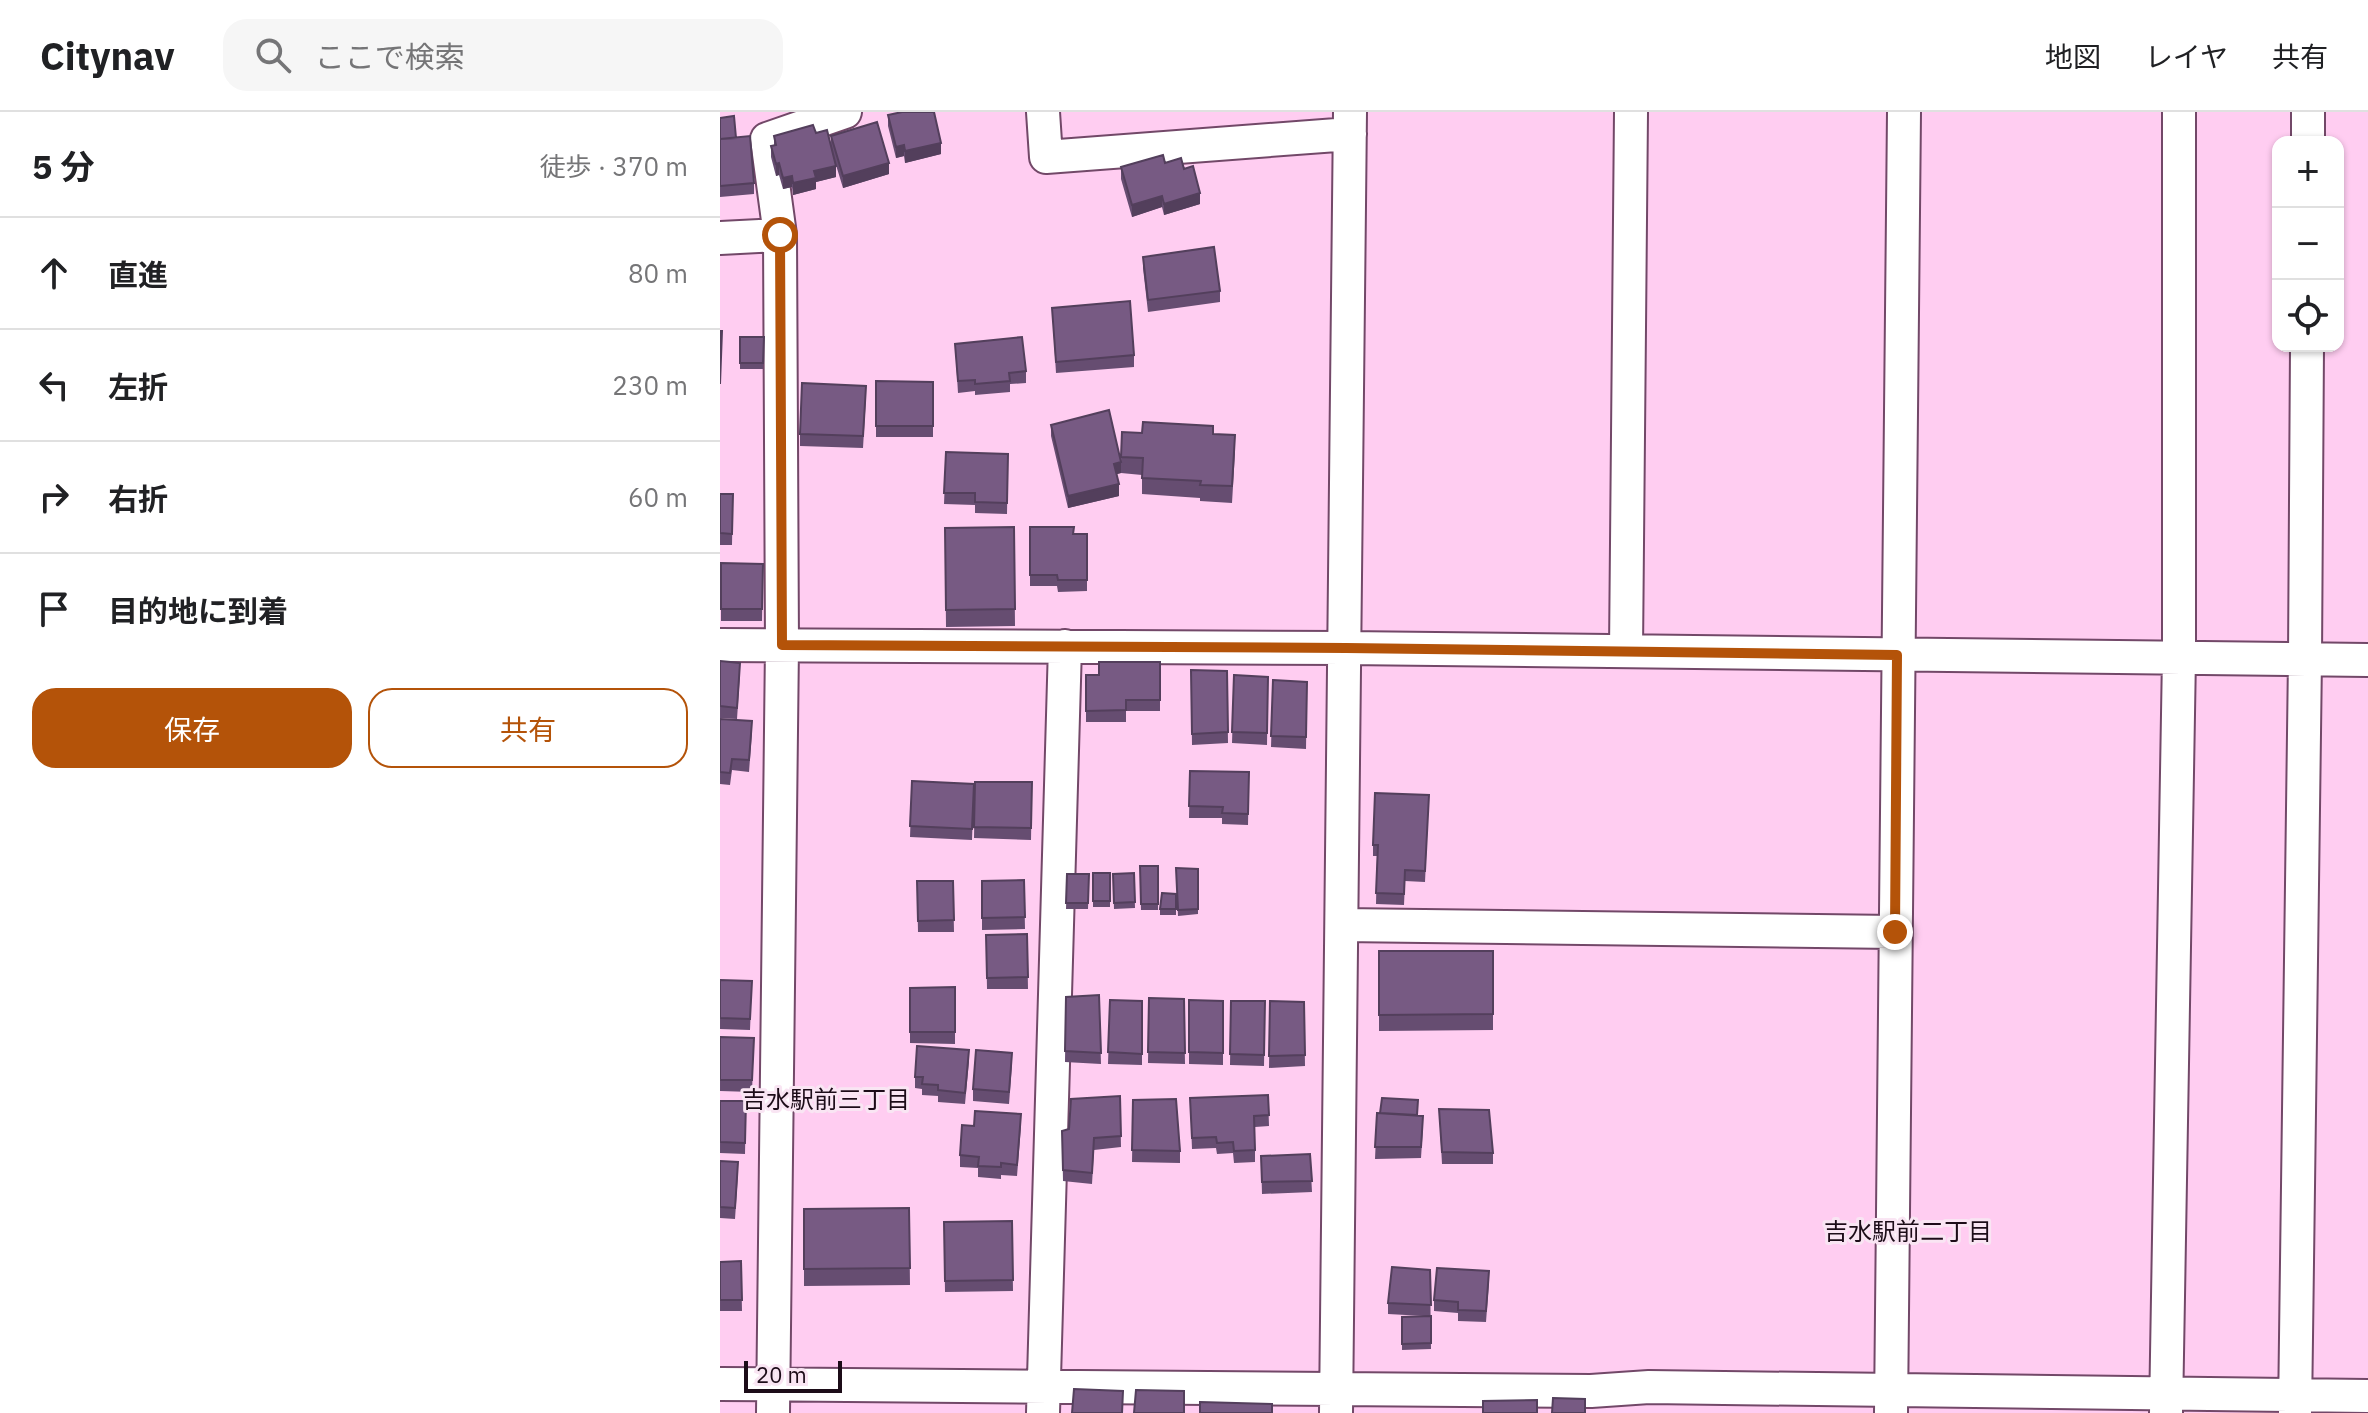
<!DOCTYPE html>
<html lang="ja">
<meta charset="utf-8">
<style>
body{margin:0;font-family:"IBM Plex Sans","Noto Sans JP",sans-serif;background:#f6f6f6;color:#202124}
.controls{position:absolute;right:24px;top:24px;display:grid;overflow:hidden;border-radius:16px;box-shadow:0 2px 6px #0004}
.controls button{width:72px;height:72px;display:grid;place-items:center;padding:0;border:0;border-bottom:2px solid #e0e0e0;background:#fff;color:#202124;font:40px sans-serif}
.scale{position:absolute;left:24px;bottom:20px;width:98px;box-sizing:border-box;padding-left:8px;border:4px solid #1c0c18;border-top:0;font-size:22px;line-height:28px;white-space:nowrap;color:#1c0c18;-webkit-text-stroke:6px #f9e5f3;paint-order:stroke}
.stop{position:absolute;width:24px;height:24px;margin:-18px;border:6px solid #b45309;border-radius:50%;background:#fff}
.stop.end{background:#b45309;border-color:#fff;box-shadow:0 2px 8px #0008}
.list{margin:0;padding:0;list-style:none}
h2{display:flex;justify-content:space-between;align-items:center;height:104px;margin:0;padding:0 32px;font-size:34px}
h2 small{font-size:26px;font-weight:400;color:#757577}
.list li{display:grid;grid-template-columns:52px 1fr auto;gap:24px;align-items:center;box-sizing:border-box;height:112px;padding:0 32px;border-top:2px solid #e0e0e0}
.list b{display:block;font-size:30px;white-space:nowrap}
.list em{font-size:26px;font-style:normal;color:#757577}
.actions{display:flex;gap:16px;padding:24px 32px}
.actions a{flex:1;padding:18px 0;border:2px solid #b45309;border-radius:24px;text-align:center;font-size:28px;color:#b45309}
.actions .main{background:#b45309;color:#fff}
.icon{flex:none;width:44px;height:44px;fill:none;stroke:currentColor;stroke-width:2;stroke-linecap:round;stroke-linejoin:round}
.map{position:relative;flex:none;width:1648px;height:1301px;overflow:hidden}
header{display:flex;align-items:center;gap:48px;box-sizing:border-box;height:112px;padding:0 40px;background:#fff;border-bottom:2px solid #e0e0e0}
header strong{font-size:38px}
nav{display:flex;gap:44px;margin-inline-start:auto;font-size:28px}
.search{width:560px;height:72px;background:#f6f6f6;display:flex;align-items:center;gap:20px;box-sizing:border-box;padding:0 28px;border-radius:24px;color:#757577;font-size:30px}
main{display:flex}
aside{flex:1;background:#fff}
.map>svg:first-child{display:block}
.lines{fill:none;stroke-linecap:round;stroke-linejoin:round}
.minor-casing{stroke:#724868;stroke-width:36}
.minor{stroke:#fff;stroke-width:32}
.wall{fill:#664d71}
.shaded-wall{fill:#533f5c}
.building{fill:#775a83;stroke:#533f5c;stroke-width:2}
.route{stroke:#b45309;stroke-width:10}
.labels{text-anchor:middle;stroke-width:6;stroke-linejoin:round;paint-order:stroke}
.neighbourhood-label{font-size:24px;fill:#1c0c18;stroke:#f9e5f3}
</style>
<header>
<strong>Citynav</strong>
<div class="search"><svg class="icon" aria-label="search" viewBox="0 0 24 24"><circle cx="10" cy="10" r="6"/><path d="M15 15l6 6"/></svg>ここで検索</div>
<nav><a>地図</a><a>レイヤ</a><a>共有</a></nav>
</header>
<main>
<aside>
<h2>5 分<small>徒歩 · 370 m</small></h2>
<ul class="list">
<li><svg class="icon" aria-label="ahead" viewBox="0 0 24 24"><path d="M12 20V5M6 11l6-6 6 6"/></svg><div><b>直進</b></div><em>80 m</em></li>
<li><svg class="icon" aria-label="left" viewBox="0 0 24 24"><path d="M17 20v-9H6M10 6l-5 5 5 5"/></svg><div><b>左折</b></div><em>230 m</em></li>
<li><svg class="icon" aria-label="right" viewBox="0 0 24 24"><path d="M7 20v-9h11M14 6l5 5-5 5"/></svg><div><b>右折</b></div><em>60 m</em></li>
<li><svg class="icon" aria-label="arrive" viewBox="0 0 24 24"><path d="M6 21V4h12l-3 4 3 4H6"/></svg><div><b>目的地に到着</b></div></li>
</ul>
<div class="actions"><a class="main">保存</a><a>共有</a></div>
</aside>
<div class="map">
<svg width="1648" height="1301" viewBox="0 0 1648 1301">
<rect width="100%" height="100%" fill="#ffcdf1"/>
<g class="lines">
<defs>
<path id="minor" d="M323,0l3,45 304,-23
M1588,30v-30
M0,126l60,-3
M0,533l626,3 1022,12
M906,539l5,-539
M622,813l553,7
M0,1272l871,7 58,-4 719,9
M53,1301l9,-768 -2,-410 -13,-96 78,-27
M323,1301l22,-767
M616,1301l14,-1301
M1171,1301l13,-1301
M1446,1301l13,-757v-544
M1575,1301l10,-755 2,-312"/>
</defs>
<use href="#minor" class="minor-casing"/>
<use href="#minor" class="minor"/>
</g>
<path class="wall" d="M168,3l53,39 -36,9 -1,-7 -8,2 -8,-32z
M0,6l16,20 18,45v11l-34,3z
M96,21l15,11v-8l58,38 -46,14 -7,-23v12l-20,5v7l-23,6 -1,-8 -9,2 -4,-14 -3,1 -5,-19v-11l3,-1v-9z
M445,51l19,6 16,35 -36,11 -2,-8 -30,10 -11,-38v-12z
M423,145l77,34v11l-72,10 -5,-44z
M332,196l82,47v12l-78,6z
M20,225h24l-1,32h-23z
M235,232l71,27v12l-16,1v8l-35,3v-4l-17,2z
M156,269l57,1v55h-57z
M146,285l-3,51 -63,-2v-12z
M331,313l70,37 1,-30 91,2 22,18 -3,51 -32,-2v-3l-58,-4v-19l-21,-2 -5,1 3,22 -51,12 -17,-72z
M226,340l62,2 -1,60 -32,-1v-8l-31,-1z
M0,382h13l-1,51h-12z
M294,415l1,99 -69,1 -1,-99z
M310,415l43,7h14v57l-29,1 -1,-6h-27z
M1,451l42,1 -1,57h-41z
M0,549l20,13 -3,45 -17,-1z
M440,550v49h-34v11h-40v-47h13z
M471,558l36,1 1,72 -36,2z
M514,563l34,2 -1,68 -35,-2z
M553,568l34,2 -1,67 -35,-2z
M0,607l32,13 -3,40 -17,-2 -2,15 -10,-1z
M470,659l59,1 -1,53 -26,-1v-6h-33z
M192,669l62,3 -2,56 -62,-3z
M255,670h57l-1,58 -57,-2z
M709,683l-4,87 -20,-1 -1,24 -28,-1 1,-48h-4v-11z
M420,754h18v44h-17z
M456,756l22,1v45l-20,2z
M373,761h17v34h-17z
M414,761l1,35 -21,1 -1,-35z
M347,762h22l-1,35h-22z
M304,768l1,49 -43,1v-49z
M197,769h36l1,51h-36z
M456,782v21h-16v-6z
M307,822l1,55h-41l-1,-54z
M659,839h114v79l-114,1z
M0,868l32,1 -2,49 -30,-1z
M235,875v57l-45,-1v-55z
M379,883l2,69 -36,-2 1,-65z
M429,886l35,1 1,65 -37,-1z
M390,888l32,1v64l-34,-1z
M469,888l34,1v64l-34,-1z
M511,889h34l-1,65 -34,-1z
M550,889l34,1 1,64 -36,2z
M0,925l34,1 -2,54 -32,-1z
M249,949l-4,43 -27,-2v-6l-16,-1v-6l-7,-1v-11z
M292,952l-3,40 -36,-3v-12z
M548,983l1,31 -14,1v35l-21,1 -1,-10 -16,1 -1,-6 -24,1 -2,-51z
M400,984l1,51 -27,3 -2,34 -29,-3 -1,-50 7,-2z
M413,988l47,51v12l-48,-1z
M0,989h26l-1,53 -25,-1z
M719,997l54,44v11h-51z
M657,1001l40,2 6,12 -2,31 -46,1z
M301,1014l-4,50 -16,-1v4l-23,-2v-9l-18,-1v-12z
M590,1042l2,38 -50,2 -1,-38z
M0,1049l18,13 -3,45 -15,-1z
M189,1096l1,77 -106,1v-77z
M292,1109l1,70 -68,1 -1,-70z
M21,1149l1,50h-22v-49z
M710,1158l1,79 -29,1v-33l22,-1 -36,-2v-11z
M769,1170l-3,40 -28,-1v-8l-24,-2v-11z"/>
<path class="shaded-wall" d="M221,31v11l-36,9v-12z
M184,33v11l-8,2v-11z
M59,51v12l-3,1v-12z
M169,51v11l-46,14v-12z
M116,54v11l-20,5v7l-23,6v-12l21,-12z
M72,64v11l-9,2v-11z
M480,81v11l-36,11v-11z
M442,84v11l-30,10v-12z
M401,350v11l-7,2v-11z
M399,372v12l-51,12v-12z"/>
<path class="building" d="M182,0h32l7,31 -36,8 -1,-6 -8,2 -8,-32z
M14,4l2,22 -16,1v-21z
M157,10l12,41 -46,13 -12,-40z
M93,13l3,8 11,-3 9,36 -22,5 2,7 -23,5 -1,-7 -9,2 -4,-15 -3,1 -5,-18 5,-1 -2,-9z
M30,24l4,47 -34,3v-47z
M443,43l2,8 16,-5 3,11 9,-3 7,27 -36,11 -2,-8 -30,9 -11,-38z
M494,135l6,44 -72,9 -5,-43z
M410,189l4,54 -78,7 -4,-54z
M0,219h2l-2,53z
M20,225h24l-1,26h-23z
M302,225l4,34 -17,2 1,8 -35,3v-4l-17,1 -3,-37z
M156,269l57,1v44h-57z
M82,271l64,3 -3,50 -63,-2z
M389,298l12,52 -7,2 5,20 -51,12 -17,-71z
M423,310l70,4v8l22,1 -3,51 -32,-1 1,-4 -59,-3 1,-20 -22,-1 1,-25 20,1z
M226,340l62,2 -1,49 -32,-1v-9h-31z
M0,382h13l-1,40 -12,-1z
M294,415l1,82 -69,1 -1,-82z
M310,415h44l-1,7h14v46h-29l-1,-5h-27z
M1,451l42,1 -1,45h-41z
M0,549l20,2 -3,45 -17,-2z
M379,550h61v38h-34v10l-40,1v-36h13z
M471,558l36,1 1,61 -36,2z
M514,563l34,2 -1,56 -35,-1z
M553,568l34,2 -1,55 -35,-1z
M0,607l32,2 -3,39 -17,-1 -2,14 -10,-1z
M470,659l59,1 -1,42 -26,-1 1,-6 -34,-1z
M192,669l62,3 -2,45 -62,-3z
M255,670h57l-1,46 -57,-1z
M655,681l54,2 -4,76 -20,-1 -1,24 -28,-1 2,-48h-5z
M420,754h18v38h-17z
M456,756l22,1v40l-20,1z
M373,761h17v28h-17z
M414,761l1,29 -21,1 -1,-29z
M347,762h22l-1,29h-22z
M304,768l1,37 -43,1v-37z
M197,769h36l1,39 -36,1z
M442,781l14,1v15h-16z
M307,822l1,43 -41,1 -1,-43z
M659,839h114v63l-114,1z
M0,868l32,1 -2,38 -30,-1z
M235,875v45h-45v-44z
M379,883l2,58 -36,-2 1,-54z
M429,886l35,1 1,54 -37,-1z
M390,888l32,1v53l-34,-2z
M469,888l34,1v52l-34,-1z
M511,889h34l-1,54 -34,-1z
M550,889l34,1 1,53 -36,1z
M0,925l34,1 -2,42h-32z
M197,934l52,4 -4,43 -27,-3v-5l-16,-1 1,-7h-8z
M256,938l36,3 -3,39 -36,-3z
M548,983l1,20 -15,1 1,34 -21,1 -1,-9 -16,1 -1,-6 -24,1 -2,-40z
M400,984l1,40 -27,2 -2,35 -29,-3 -1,-39 7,-2 2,-30z
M662,986l36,2 -1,15 -37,-2z
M456,987l4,52 -48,-1 1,-50z
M0,989h26l-1,42 -25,-1z
M719,997l50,1 4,43 -51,-1z
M255,999l46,3 -4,51 -16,-2v4l-23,-1 1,-9 -19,-2 2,-30 12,1z
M657,1001l46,3 -2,31h-46z
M590,1042l2,27 -50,1 -1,-26z
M0,1049l18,1 -3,46 -15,-1z
M189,1096l1,60 -106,1v-60z
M292,1109l1,59 -68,1 -1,-59z
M21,1149l1,39h-22v-38z
M672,1155l38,3 1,35 -43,-2z
M717,1156l52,3 -3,40 -28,-1v-8l-24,-2z
M711,1204v27l-29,1v-27z
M354,1277l49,2 -1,22h-50z
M416,1278l48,1v22h-50z
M833,1286l32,1v14h-33z
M817,1288v13h-54v-12z
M480,1290l72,2v9h-72z"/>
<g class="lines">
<path class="route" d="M60,123l2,410 564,3 551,7 -2,277"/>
</g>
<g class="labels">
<g class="neighbourhood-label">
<text x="106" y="996">吉水駅前三丁目</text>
<text x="1188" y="1128">吉水駅前二丁目</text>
</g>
</g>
</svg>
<div class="controls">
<button>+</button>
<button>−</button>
<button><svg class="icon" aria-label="locate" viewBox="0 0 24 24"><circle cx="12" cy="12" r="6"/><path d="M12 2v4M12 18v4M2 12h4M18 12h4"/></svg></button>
</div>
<div class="scale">20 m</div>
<div class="stop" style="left:60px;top:123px"></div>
<div class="stop end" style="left:1175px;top:820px"></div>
</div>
</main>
